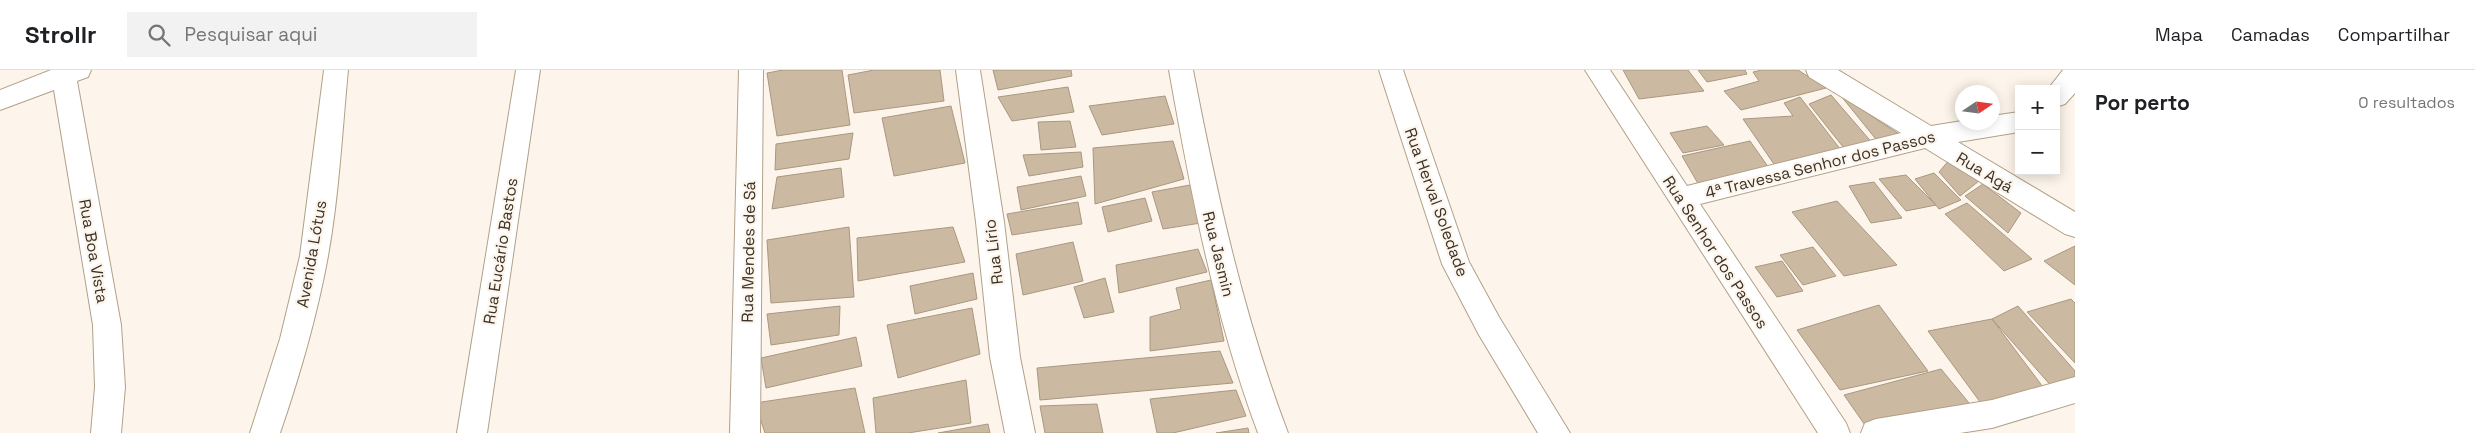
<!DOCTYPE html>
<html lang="pt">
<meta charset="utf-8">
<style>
body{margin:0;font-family:"Space Grotesk",sans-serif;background:#f2f2f2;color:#202124}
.controls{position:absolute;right:15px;top:15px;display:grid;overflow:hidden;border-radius:0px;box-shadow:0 2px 12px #0003}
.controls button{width:45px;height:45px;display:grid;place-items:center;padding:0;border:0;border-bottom:1px solid #e0e0e0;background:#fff;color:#202124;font:25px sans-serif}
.compass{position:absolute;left:1955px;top:15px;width:45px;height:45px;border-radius:50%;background:#fff;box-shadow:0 2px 12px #0003;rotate:77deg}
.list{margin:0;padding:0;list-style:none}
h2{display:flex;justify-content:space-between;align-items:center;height:65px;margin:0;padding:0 20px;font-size:21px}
h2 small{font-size:16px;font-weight:400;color:#757577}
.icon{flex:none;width:28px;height:28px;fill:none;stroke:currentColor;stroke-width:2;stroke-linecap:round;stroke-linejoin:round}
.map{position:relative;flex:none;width:2075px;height:363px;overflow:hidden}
header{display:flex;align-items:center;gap:30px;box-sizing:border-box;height:70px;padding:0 25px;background:#fff;border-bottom:1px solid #e0e0e0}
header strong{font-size:24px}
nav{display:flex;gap:28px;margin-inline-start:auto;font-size:18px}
.search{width:350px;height:45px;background:#f2f2f2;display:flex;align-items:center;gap:12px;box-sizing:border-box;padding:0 18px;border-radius:0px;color:#757577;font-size:19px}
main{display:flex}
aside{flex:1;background:#fff}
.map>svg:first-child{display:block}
.building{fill:#cbbaa1;stroke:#a99880}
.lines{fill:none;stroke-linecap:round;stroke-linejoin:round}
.street-casing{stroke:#b2a088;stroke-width:2}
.street{fill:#fff;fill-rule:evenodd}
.labels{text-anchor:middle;stroke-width:4.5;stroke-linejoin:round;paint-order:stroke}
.street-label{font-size:16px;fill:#393228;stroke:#fdf5eb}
</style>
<header>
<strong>Strollr</strong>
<div class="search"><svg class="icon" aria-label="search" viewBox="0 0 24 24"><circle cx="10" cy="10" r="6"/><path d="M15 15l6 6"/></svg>Pesquisar aqui</div>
<nav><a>Mapa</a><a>Camadas</a><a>Compartilhar</a></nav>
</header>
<main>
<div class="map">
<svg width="2075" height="363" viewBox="0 0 2075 363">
<rect width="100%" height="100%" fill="#fdf5eb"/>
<path class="building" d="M783,0h59l8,55 -73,11 -10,-63z
M874,0h66l4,31 -90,12 -6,-38z
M993,0h78l1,6 -74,14z
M1623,0h65l16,21 -65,8z
M1698,0h47l2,4 -40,8z
M1762,0h36l28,18 -85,22 -17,-19 35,-10 -6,-9z
M1068,17l6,25 -62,9 -14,-24z
M1831,25l43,50 -27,7 -38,-48z
M1165,26l9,28 -72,11 -13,-29z
M1841,26l64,42 -26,5z
M1800,27l44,57 -66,16 -35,-51 50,-3 -9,-13z
M951,36l14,57 -71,13 -12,-58z
M1070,51l6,26 -35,3 -3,-28z
M1707,56l17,19 -41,8 -13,-20z
M853,63l-4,26 -74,11 1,-26z
M1173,71l11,38 -89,25 -2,-56z
M1750,71l19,27 -69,19 -18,-31z
M1081,82l2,15 -54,9 -6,-21z
M1950,89l29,22 -19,15 -21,-24z
M841,98l3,29 -72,12 5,-32z
M1934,103l27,27 -22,9 -24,-30z
M1906,105l30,30 -30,6 -27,-32z
M1081,106l5,20 -65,14 -4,-23z
M1874,112l28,36 -31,5 -22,-37z
M1983,114l38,29 -13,20 -43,-37z
M1190,115l11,38 -38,6 -11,-37z
M1145,128l7,23 -44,11 -6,-25z
M1837,131l60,64 -53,11 -52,-64z
M1078,132l4,22 -70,11 -5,-21z
M1967,133l65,56 -28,12 -59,-57z
M849,157l5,70 -83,6 -4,-63z
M953,157l12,35 -107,19 -1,-43z
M1073,172l10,39 -60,14 -7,-41z
M2075,176v39l-31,-24z
M1813,177l23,29 -33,9 -23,-30z
M1198,179l9,23 -88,21 -3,-28z
M1782,191l21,30 -26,6 -22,-30z
M973,203l4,26 -62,15 -5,-28z
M1105,208l9,34 -30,6 -10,-31z
M1211,210l13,61 -74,10v-34l31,-8 -5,-21z
M2071,229l4,4v60l-48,-51z
M1879,235l49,66 -88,19 -43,-60z
M840,236l-1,29 -68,10 -4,-31z
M2018,236l57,65v11l-22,6 -61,-69z
M972,238l8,46 -82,24 -11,-53z
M1992,249l57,76 -66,11 -55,-75z
M856,267l6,29 -96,22 -5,-30z
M1220,281l13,32 -193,17 -3,-32z
M1941,299l33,40 -107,19 -23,-33z
M966,310l5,43 -63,10h-32l-3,-35z
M855,318l10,45h-100l-10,-30z
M1236,320l10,26 -73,17h-16l-7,-34z
M1097,334l6,29h-58l-5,-27z
M988,354l2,9h-52z
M1248,358l1,5h-33z"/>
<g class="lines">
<defs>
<path id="street" d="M91,0l-3,7 -11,4 44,244 4,62 -4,46h-30l4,-46 -2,-62 -39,-235 -54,20v-20l51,-20z
M324,0h24c-6,62 -9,125 -20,186 -11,60 -28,119 -48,177h-30l30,-94 20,-83z
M516,0h24l-53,363h-30z
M739,0h24l-3,363h-30z
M956,0h24l24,152 16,135 15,76h-30l-15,-76 -14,-135z
M1169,0h24c24,124 50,245 95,363h-30c-44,-118 -67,-240 -89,-363z
M1379,0h24l66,192 30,55 71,116h-32l-59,-98 -37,-71z
M1585,0h25l77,116 214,-53 -92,-56 -3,-7h32l93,56 31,-5 30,1v-6l27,-4v20l-61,10 117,70v25l-10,-3 -140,-86 -225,56 146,219 4,10h-32z
M2063,0h12v23l-10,11 -9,3v-18h-8z
M2075,307v26l-83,25 -32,5h-99l4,-10 11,-4 116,-19z"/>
</defs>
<use href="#street" class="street-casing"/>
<use href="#street" class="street"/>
</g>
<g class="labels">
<g class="street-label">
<text transform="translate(1820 94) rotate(-14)" y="6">4ª Travessa Senhor dos Passos</text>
<text transform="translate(1985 102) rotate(31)" y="6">Rua Agá</text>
<text transform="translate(1437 132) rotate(70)" y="6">Rua Herval Soledade</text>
<text transform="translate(94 181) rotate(80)" y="6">Rua Boa Vista</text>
<text transform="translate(500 181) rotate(-81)" y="6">Rua Eucário Bastos</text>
<text transform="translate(748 182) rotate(-89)" y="6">Rua Mendes de Sá</text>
<text transform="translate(993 182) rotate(-97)" y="6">Rua Lírio</text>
<text transform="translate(1716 182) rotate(57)" y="6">Rua Senhor dos Passos</text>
<text transform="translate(311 184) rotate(-80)" y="6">Avenida Lótus</text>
<text transform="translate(1219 184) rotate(76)" y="6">Rua Jasmin</text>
</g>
</g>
</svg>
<div class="controls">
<button>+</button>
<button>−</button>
</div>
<svg class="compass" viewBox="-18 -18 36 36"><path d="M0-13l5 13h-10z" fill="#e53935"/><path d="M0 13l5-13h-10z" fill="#757577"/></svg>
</div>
<aside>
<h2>Por perto<small>0 resultados</small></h2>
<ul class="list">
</ul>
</aside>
</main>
